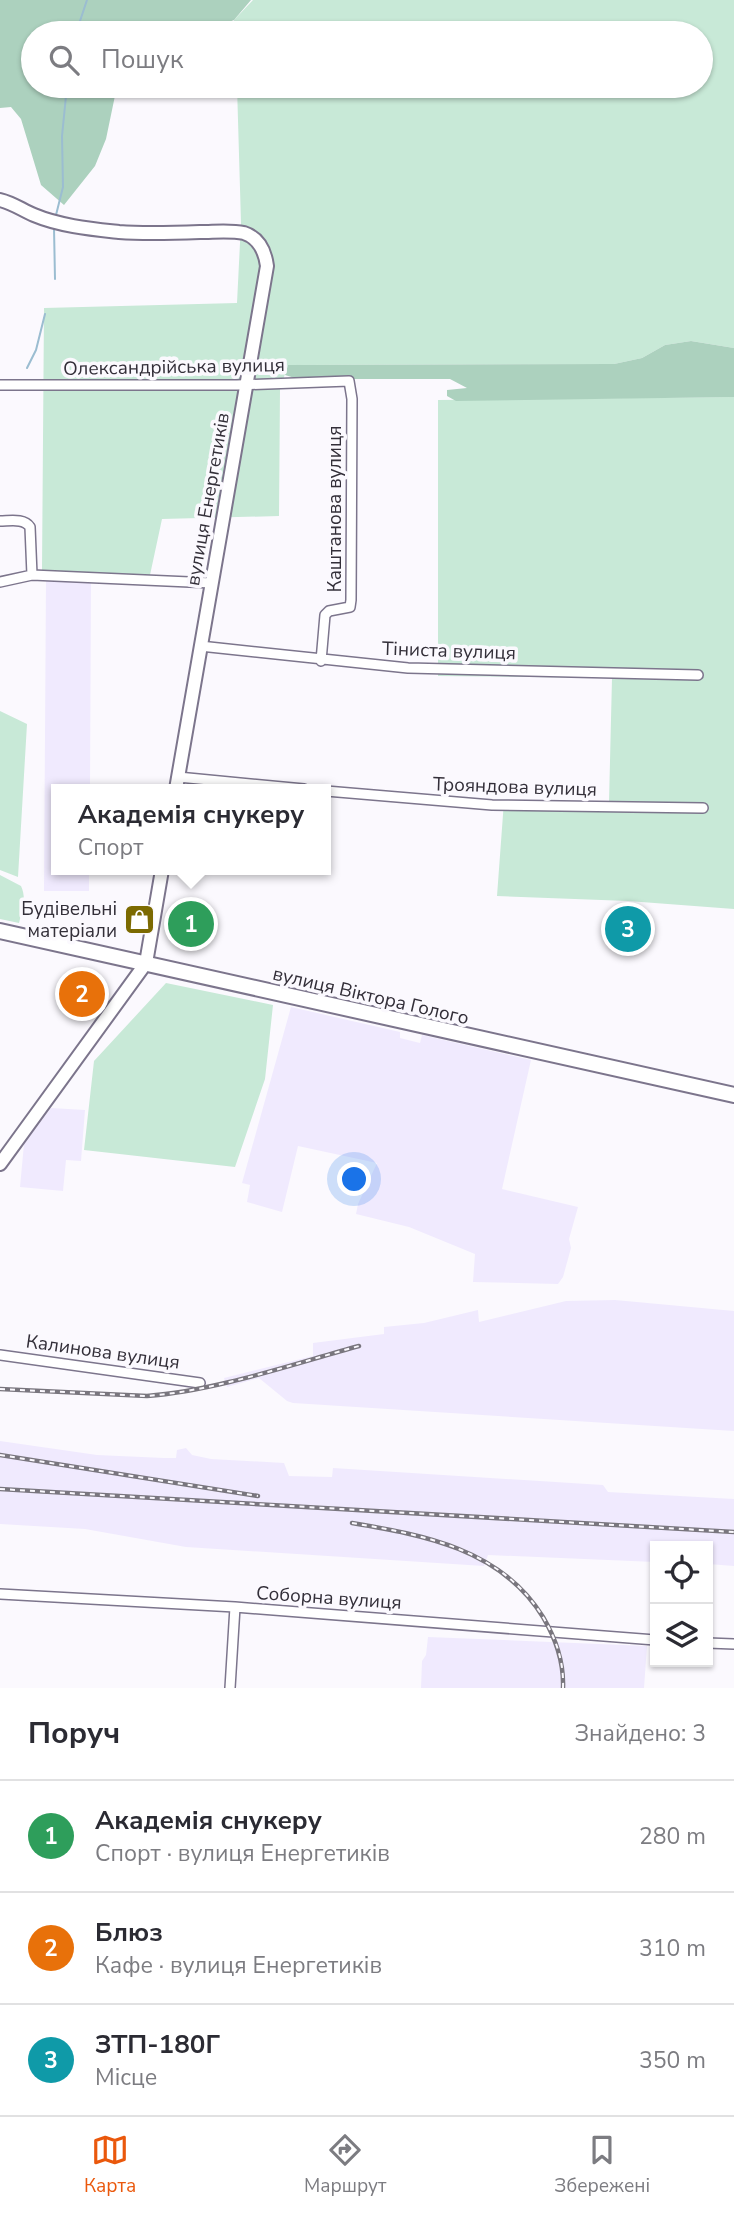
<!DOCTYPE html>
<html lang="uk">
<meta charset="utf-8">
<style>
body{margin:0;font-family:"Nunito Sans",sans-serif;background:#f2f2f3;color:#2b2b33}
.controls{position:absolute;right:21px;bottom:21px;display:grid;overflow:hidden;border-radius:0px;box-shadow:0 2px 5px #0004}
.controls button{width:63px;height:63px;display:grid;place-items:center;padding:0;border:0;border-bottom:2px solid #e1e1e2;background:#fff;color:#2b2b33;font:35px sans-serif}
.you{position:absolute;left:355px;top:1180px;width:24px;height:24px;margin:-18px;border:5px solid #fff;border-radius:50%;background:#1a73e8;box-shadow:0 0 0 10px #1a73e833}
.badge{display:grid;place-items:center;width:46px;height:46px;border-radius:50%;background:#ea580c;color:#fff;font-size:23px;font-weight:700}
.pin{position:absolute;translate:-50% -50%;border:4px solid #fff;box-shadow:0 2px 7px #0006}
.popup{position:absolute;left:51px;top:784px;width:280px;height:91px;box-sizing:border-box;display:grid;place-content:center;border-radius:0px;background:#fff;filter:drop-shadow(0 2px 5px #0005);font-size:23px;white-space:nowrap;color:#7c7c81}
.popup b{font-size:26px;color:#2b2b33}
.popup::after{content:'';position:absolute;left:50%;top:100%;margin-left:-14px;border:14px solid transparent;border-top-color:#fff}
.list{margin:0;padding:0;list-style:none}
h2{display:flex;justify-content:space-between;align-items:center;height:91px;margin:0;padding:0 28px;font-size:30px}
h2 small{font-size:23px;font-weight:400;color:#7c7c81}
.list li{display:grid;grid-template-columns:46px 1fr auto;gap:21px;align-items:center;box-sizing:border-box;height:112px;padding:0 28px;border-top:2px solid #e1e1e2}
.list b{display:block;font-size:26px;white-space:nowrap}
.list p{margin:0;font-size:23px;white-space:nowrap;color:#7c7c81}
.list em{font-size:23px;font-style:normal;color:#7c7c81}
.icon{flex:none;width:38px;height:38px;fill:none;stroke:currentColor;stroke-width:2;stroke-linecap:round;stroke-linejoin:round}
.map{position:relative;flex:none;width:734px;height:1688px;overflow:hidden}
.search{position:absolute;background:#fff;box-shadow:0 2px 5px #0004;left:21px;right:21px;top:21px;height:77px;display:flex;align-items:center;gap:18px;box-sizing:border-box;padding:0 24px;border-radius:38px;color:#7c7c81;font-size:26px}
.sheet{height:427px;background:#fff}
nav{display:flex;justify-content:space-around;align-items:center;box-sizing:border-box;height:98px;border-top:2px solid #e1e1e2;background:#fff;font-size:19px;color:#7c7c81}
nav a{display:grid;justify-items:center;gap:4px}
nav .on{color:#ea580c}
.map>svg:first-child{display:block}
.built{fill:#f0eafe}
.green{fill:#c8e9d7}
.forest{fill:#acd1be}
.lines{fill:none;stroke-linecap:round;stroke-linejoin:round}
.stream{stroke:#9bbdd1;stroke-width:2}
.street-casing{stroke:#7c758c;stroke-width:12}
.secondary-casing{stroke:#7c758c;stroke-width:16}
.primary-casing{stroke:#7c758c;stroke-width:18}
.street{stroke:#fff;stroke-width:9}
.secondary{stroke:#fff;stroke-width:12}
.primary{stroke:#fff;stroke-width:14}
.rail-casing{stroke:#79767e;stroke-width:4.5}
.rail{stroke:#fbf9fe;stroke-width:2;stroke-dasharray:5;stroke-linecap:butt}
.labels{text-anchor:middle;stroke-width:7;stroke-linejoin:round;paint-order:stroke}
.street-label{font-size:19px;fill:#332f39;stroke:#fbf9fe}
.poi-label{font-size:19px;fill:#332f39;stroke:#fbf9fe;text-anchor:end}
</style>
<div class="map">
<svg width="734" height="1688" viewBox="0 0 734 1688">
<rect width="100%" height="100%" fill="#fbf9fe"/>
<path class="built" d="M46,581h45l-1,208h-34v81h33v21h-45z
M291,1007l109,25v6l20,5 2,-8 109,25 -29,129 76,18 -9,32 2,9 -8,29 -5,7 -85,-2 2,-28 -66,-27 -53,-13 2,-10 19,-41 -79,-17 -16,66 -35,-10 3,-17 -8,-2z
M51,1108l34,2 -4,51 -15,-1 -3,31 -43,-4 4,-43z
M615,1300l119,11v120l-441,-28 -6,-2 -28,-23 -32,9 -3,-9 89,-22v-13l71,-9v-7l40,-4 54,-13 1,12 87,-21z
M0,1441l97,14 67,3h12l1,-8 9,-2 6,7 19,4 73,4 5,13 43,1 1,-9 270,17 5,7 126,7v67l-26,-2v-18h-53v16l-167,-7 -4,11 -298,-19 -101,-18 -85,-5z
M428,1637l219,9 -3,42h-223l1,-27 4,-6z"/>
<path class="green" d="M253,0h481v348l-43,-7 -26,4 -23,13 -28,6 -326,1 -8,24 -1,127 -117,3 -12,56 -24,1 -84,-6 2,-262 193,-5 4,-80 -4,-137h464v-53h-466l-1,-13z
M734,397v512l-106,-8 -131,-5 7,-95 105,2 3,-125 -174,-2v-276z
M0,711l27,13 -9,153 -18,-7z
M0,875l21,11c6,13 1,24 -2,37l-19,-4z
M166,983l107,22 -8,74 -30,88 -151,-17 10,-89z"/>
<path class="forest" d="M0,0h251l-17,20 -32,13h-169v53h84l-11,53 -11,27 -31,39 -23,-20 -20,-66 -10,-12 -11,1z
M691,341l43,7v49l-278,4 -9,-5v-6l20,-2 -17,-9h-152l-13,-4 3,-10 326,-1 28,-6 23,-13z"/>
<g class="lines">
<path class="stream" d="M76,33l11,-33
M56,215l7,-28 -1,-51 5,-50
M54,228l1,51
M27,368l9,-18 9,-36"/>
<defs>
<path id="street" d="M0,385h237l112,-4 3,18 -1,201 -1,7 -21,4 -4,4 -4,46
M0,521c10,0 24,-3 30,6l2,48
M0,582l32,-7 180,8
M200,646l208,22 290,7
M178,777l126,12
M326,791l166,14 211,3
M0,1355l200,28
M0,1594l235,13 420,33
M708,1643l26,1
M230,1688l5,-81"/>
<path id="secondary" d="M0,200c13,3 22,10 34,15 26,11 58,14 85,17 27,2 54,1 81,0 14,0 30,-2 44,1 15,5 21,18 23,33l-91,523
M0,1164l146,-201 16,-93"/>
<path id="primary" d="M0,931l734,164"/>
</defs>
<use href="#street" class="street-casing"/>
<use href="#secondary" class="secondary-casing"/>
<use href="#primary" class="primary-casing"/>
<use href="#street" class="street"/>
<use href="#secondary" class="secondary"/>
<use href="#primary" class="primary"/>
<defs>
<path id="rail" d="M0,1389l147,7c68,-5 146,-32 212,-50
M0,1455l258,41
M0,1489l734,43
M352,1523c72,12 149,26 191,94 13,22 21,44 20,71"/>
</defs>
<use href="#rail" class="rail-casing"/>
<use href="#rail" class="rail"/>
</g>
<defs>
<symbol id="shop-square" viewBox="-11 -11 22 22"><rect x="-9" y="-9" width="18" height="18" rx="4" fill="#7c6a01" stroke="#fbf9fe"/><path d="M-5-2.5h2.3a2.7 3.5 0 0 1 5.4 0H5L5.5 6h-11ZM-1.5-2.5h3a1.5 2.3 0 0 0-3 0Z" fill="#fff"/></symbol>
</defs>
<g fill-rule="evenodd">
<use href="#shop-square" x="122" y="902" width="35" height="35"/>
</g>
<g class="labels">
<g class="street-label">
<text transform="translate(174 366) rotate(-1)" y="7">Олександрійська вулиця</text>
<text transform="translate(207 499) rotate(-80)" y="7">вулиця Енергетиків</text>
<text transform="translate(334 509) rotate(-90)" y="7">Каштанова вулиця</text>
<text transform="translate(449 650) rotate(2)" y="7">Тіниста вулиця</text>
<text transform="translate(515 786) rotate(2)" y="7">Трояндова вулиця</text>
<text transform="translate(371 995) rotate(13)" y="7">вулиця Віктора Голого</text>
<text transform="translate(103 1351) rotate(8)" y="7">Калинова вулиця</text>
<text transform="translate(329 1597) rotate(4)" y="7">Соборна вулиця</text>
</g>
<g class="poi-label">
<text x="117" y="915">Будівельні<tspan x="117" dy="22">матеріали</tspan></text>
</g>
</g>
</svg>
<div class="controls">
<button><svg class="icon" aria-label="locate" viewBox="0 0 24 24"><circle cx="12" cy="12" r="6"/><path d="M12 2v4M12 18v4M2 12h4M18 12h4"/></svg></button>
<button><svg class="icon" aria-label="layers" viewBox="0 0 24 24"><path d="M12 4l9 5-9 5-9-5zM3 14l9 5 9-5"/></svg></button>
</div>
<div class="you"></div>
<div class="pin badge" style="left:191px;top:924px;background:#2e9e5b">1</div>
<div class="popup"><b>Академія снукеру</b>Спорт</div>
<div class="pin badge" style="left:82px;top:994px;background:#e8710a">2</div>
<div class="pin badge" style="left:628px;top:929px;background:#0f9aa8">3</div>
<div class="search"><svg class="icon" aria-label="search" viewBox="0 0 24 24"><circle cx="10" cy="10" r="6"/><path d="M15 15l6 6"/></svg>Пошук</div>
</div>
<section class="sheet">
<h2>Поруч<small>Знайдено: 3</small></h2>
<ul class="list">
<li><span class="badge" style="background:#2e9e5b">1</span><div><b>Академія снукеру</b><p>Спорт · вулиця Енергетиків</p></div><em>280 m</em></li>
<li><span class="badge" style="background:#e8710a">2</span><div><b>Блюз</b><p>Кафе · вулиця Енергетиків</p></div><em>310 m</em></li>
<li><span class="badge" style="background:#0f9aa8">3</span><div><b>ЗТП-180Г</b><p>Місце</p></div><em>350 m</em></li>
</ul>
</section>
<nav>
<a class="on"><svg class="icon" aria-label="map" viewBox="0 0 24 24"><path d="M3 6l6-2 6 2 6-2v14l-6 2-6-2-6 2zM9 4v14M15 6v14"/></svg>Карта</a>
<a><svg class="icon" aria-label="directions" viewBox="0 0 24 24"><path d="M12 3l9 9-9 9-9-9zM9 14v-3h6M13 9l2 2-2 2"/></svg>Маршрут</a>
<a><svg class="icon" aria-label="saved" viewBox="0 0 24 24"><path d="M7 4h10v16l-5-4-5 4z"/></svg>Збережені</a>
</nav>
